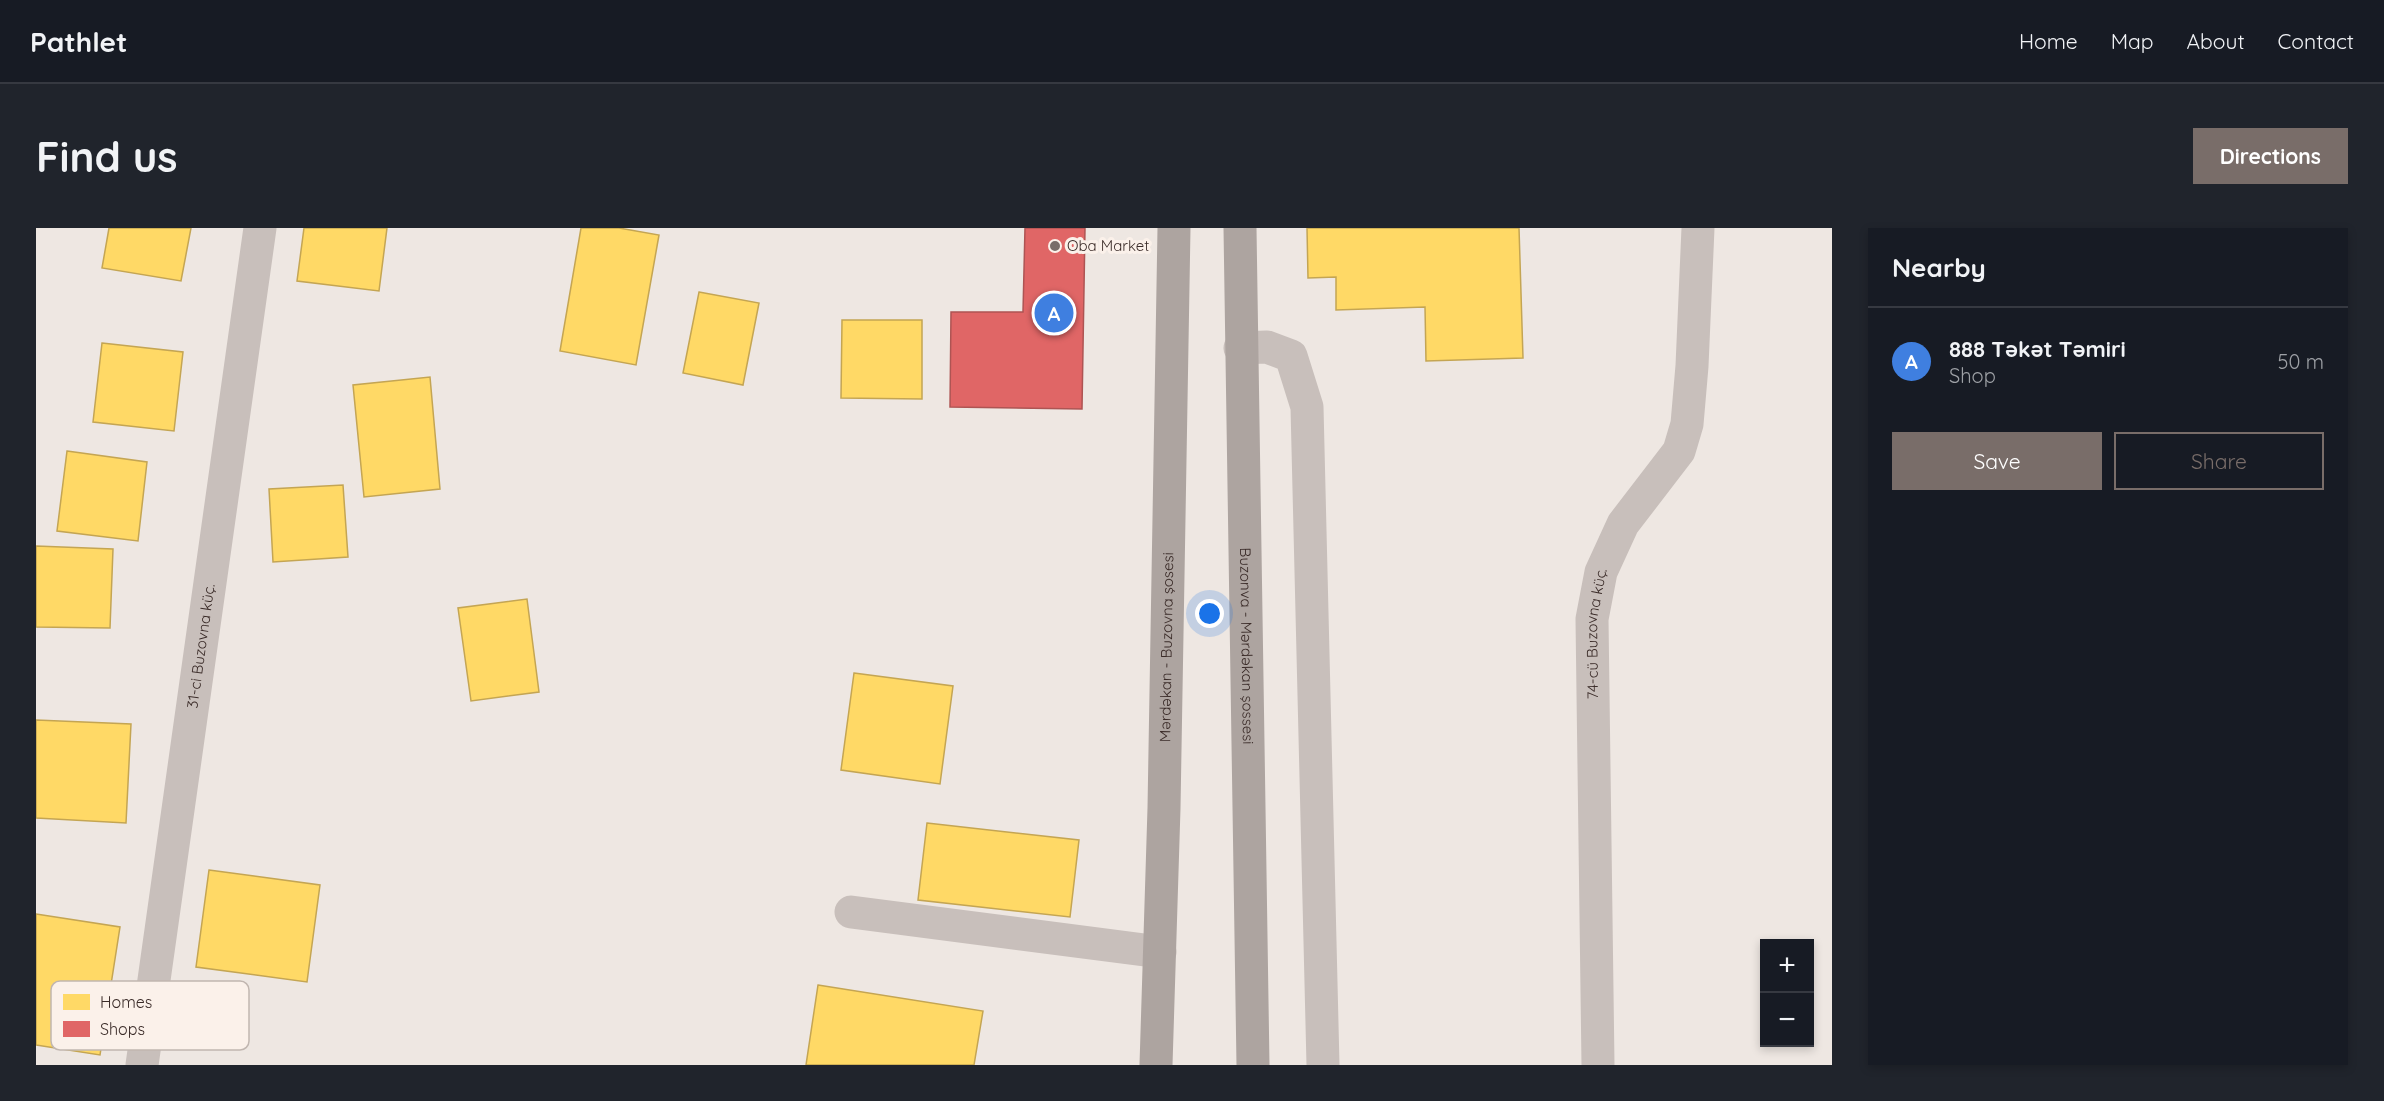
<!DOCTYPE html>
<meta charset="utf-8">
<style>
body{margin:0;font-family:Quicksand,sans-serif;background:#20242c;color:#f1f3f6}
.controls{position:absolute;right:18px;bottom:18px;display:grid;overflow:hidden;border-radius:0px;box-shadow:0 3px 9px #0003}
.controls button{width:54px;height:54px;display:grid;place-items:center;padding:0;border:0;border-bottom:2px solid #363941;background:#171b24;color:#f1f3f6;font:30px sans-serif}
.you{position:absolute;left:1174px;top:386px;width:21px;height:21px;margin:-15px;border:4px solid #fff;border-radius:50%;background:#1a73e8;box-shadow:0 0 0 9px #1a73e833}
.badge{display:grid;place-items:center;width:39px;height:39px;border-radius:50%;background:#796d69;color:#fff;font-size:20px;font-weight:700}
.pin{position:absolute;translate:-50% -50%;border:3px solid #fff;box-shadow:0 2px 6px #0006}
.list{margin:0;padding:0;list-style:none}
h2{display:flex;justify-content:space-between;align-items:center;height:78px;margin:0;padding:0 24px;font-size:26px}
h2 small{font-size:20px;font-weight:400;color:#9ea1a6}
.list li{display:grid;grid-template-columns:39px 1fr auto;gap:18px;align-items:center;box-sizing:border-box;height:108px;padding:0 24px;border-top:2px solid #363941}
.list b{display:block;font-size:22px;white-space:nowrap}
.list p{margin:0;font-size:20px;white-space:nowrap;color:#9ea1a6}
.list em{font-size:20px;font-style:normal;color:#9ea1a6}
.actions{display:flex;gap:12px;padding:18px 24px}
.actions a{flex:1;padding:14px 0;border:2px solid #796d69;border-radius:0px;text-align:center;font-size:21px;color:#796d69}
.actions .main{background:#796d69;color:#fff}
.map{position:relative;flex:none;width:1796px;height:837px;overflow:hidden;border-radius:0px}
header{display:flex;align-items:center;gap:36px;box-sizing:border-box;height:84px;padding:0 30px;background:#171b24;border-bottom:2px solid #363941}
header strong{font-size:28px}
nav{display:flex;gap:33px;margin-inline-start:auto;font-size:21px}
.intro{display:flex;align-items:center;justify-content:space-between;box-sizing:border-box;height:144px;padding:0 36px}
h1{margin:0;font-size:42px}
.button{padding:15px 27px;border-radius:0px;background:#796d69;color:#fff;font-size:21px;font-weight:700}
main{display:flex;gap:36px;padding:0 36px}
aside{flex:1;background:#171b24;border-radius:0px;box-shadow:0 3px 9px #0003}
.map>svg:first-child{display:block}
.homes{fill:#ffd966;stroke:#c4a553;stroke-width:1.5}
.shops{fill:#e06666;stroke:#ae5453;stroke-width:1.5}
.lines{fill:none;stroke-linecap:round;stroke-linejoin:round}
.street{stroke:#c8bfbb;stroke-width:33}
.primary{stroke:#ada4a0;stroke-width:33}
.poi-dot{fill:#796d69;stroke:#fbf1ea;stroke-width:2}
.labels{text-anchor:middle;stroke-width:6;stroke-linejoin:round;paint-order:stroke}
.poi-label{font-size:15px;fill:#3a2b28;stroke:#fbf1ea;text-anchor:start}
.street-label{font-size:15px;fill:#3a2b28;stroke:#fbf1ea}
.key{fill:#fbf1ea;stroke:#c1b6b0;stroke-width:1.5}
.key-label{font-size:16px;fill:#3a2b28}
</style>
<header>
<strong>Pathlet</strong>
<nav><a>Home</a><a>Map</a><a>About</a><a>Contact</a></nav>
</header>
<div class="intro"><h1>Find us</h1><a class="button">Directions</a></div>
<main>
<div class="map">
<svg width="1796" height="837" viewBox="0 0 1796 837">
<rect width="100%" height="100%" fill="#eee7e2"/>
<path class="homes" d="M73,0h82l-10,53 -79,-13z
M268,0h83l-8,63 -82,-10z
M545,0h38l40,7 -23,130 -76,-14z
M1271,0h212l4,130 -97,3 -1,-54 -89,3v-33l-28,1z
M663,64l60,11 -16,82 -60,-12z
M806,92h80v79l-81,-1z
M66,115l81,9 -9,79 -81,-9z
M394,149l10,112 -76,8 -11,-112z
M31,223l80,11 -9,79 -81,-10z
M307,257l5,72 -75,5 -4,-73z
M0,318l77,3 -3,79 -74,-1z
M491,371l12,93 -68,9 -13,-93z
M818,445l99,13 -13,98 -99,-14z
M0,492l95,4 -5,99 -90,-5z
M891,595l152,17 -9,77 -152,-17z
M173,642l111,15 -13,97 -111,-15z
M0,686l84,13 -20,128 -64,-10z
M782,757l165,26 -9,54h-168z"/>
<path class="shops" d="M989,0h60l-3,181 -132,-2 1,-95h72z"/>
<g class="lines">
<g class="street">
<path d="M1204,120l27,-1 24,9 16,51 16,658"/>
<path d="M815,684l309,40"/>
<path id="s1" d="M106,837l118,-837"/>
<path id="s2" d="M1562,837l-6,-446 9,-47 22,-48 56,-73 8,-27 5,-58 6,-138"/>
</g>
<g class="primary">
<path id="s3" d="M1204,0l13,837"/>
<path id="s4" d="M1120,837l8,-257 10,-580"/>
</g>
</g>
<circle class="poi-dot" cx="1019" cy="18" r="6"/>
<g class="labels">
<g class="poi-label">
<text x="1031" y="23">Oba Market</text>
</g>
<g class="street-label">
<text dy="5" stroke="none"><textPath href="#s2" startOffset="432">74-cü Buzovna küç.</textPath></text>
<text dy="5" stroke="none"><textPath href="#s1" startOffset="423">31-ci Buzovna küç.</textPath></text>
<text dy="5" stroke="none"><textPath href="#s4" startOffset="418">Mərdəkan - Buzovna şosesi</textPath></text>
<text dy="5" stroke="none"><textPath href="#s3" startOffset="418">Buzonva - Mərdəkan şossesi</textPath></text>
</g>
</g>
<rect x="15" y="753" width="198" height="69" rx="9" class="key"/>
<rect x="27" y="766" width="27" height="16" fill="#ffd966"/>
<rect x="27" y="793" width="27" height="16" fill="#e06666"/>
<g class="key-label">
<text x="64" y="780">Homes</text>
<text x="64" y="807">Shops</text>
</g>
</svg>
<div class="controls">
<button>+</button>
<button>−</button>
</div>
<div class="you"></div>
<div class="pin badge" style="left:1018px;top:85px;background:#3f7fe0">A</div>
</div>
<aside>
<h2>Nearby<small></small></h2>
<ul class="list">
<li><span class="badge" style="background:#3f7fe0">A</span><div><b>888 Təkət Təmiri</b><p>Shop</p></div><em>50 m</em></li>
</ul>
<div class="actions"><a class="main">Save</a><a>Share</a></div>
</aside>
</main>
